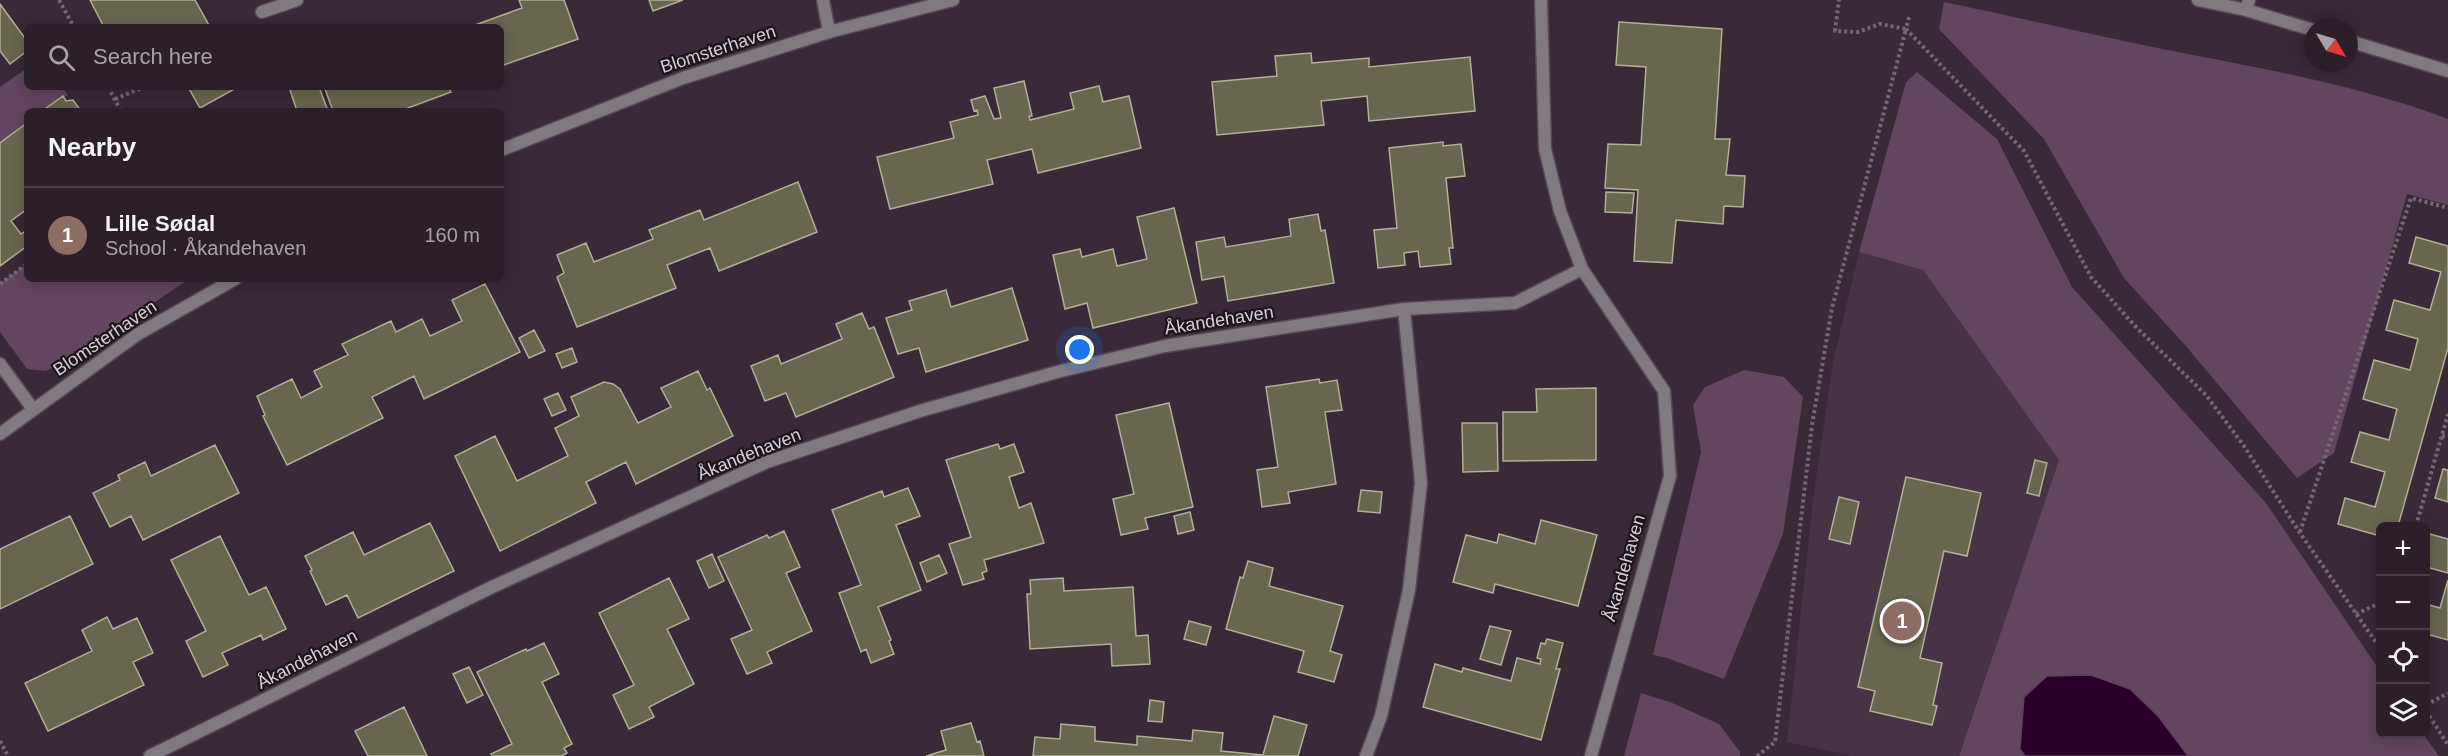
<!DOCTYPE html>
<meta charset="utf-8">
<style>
body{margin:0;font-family:Helvetica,sans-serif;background:#342732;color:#f1f3f6}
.controls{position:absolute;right:18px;bottom:18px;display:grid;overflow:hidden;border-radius:9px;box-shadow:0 3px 15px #0003}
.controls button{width:54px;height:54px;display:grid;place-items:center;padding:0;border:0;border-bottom:2px solid #483d47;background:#2c1f2a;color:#f1f3f6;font:30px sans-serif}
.compass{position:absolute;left:2304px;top:18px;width:54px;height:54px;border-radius:50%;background:#2c1f2a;box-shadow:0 3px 15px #0003;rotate:128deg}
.you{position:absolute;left:1080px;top:350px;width:21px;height:21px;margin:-15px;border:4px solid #fff;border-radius:50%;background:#1a73e8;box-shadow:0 0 0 9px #1a73e833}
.badge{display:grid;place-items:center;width:39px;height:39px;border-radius:50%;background:#caba3a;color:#fff;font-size:20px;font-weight:700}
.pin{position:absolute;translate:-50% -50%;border:3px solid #fff;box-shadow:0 2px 6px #0006}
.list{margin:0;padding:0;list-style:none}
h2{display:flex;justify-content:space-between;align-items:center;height:78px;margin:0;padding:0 24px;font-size:26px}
h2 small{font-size:20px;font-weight:400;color:#a6a2a8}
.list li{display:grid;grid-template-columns:39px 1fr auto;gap:18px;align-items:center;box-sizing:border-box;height:96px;padding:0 24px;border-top:2px solid #483d47}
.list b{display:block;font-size:22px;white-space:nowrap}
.list p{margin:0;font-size:20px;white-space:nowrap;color:#a6a2a8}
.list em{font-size:20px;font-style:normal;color:#a6a2a8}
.icon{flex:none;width:33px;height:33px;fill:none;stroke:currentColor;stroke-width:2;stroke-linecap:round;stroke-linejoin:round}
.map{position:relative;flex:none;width:2448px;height:756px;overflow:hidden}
.search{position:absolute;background:#2c1f2a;box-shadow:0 3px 15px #0003;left:24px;top:24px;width:480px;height:66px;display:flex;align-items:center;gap:15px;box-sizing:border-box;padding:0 21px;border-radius:9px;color:#a6a2a8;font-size:22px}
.panel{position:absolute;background:#2c1f2a;box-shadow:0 3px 15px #0003;left:24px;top:108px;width:480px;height:174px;border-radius:9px}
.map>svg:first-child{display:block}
.built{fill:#483346}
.green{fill:#62465f}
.water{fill:#290128;stroke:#5e3e5d;stroke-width:1.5}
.building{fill:#68664f;stroke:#b1af96;stroke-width:1.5}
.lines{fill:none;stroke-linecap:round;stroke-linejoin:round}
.minor-casing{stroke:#574755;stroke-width:15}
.tertiary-casing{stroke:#574755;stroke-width:15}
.path{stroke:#756774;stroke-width:4;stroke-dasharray:3 3;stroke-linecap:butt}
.minor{stroke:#817980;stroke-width:12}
.tertiary{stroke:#817980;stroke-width:12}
.labels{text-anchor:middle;stroke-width:4.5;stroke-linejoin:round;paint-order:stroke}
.street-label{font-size:18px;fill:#d9ced8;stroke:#1c151b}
</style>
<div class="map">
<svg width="2448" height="756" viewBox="0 0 2448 756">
<rect width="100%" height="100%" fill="#3a2938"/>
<path class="built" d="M1859,252l64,18 136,190 -100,296h-107l-65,-14 26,-242 20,-138z"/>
<path class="green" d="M1944,2c81,17 163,36 244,52 88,17 176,33 260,65v86l-41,-11 -73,259 -37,25 -113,-134 -60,-66 -80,-139 -105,-110z
M27,68v19h35l6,8 -22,16h-19v13l-27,20v-57z
M1917,72l80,67 75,148 194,216 114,168v63h43l16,22h-480l100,-296 -136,-190 -64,-18 47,-170z
M27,264v15h162l-127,86 -17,6 -18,-2 -27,-37v-49z
M1744,370l40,7 19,20 -20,137 -59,145 -57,-21 -14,-3 48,-203 -8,-47 12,-18z
M1641,693l29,9 49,22 21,28v4h-116z"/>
<path class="water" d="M2091,675l39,14 29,28 29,39h-163l-5,-7 4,-52 23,-21z"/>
<path class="building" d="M90,0h105l15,27h-106z
M519,0h45l14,39 -77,27v-39l-26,-2 47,-17z
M649,0h34l-30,11z
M0,4l27,37v10l-17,13 -10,-13z
M1619,22l103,7 -7,110h15l-4,36 19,1 -2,31 -19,-1 -1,18 -47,-4 -4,43 -38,-2 4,-71 -33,-2 3,-44 33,1 5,-78 -30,-2z
M1311,53l1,10 57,-5v9l101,-10 5,54 -106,10 -2,-25 -46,5 3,24 -107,10 -5,-53 65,-6 -2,-20z
M1024,81l8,35h-3l1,4 44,-11 -4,-16 29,-7 4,16 26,-6 12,52 -103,25 -6,-24 -45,11 6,24 -103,25 -13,-52 77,-19 -4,-16 28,-7 -1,-5 -3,1 -3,-11 14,-4 9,23 7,-1 -7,-30z
M188,87h50l-38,21z
M289,87h30l9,24h-31z
M330,87h119l2,5 -51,19h-67l-8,-22z
M63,96l3,5 7,-1 8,11h-39z
M27,123v86l-16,12 10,13 6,-4v16l-27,20v-123z
M1443,142v4l18,-2 4,32 -19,2 7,70h-4l2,16 -31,3 -2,-16 -14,2 1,12 -27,3 -4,-38 23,-2 -8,-80z
M798,182l19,50 -98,39 -9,-23 -43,17 9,23 -99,39 -20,-50 7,-4 -7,-18 29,-12 8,19 59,-23 -4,-9 51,-20 4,10z
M1606,192l28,1 -2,20 -27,-1z
M1174,208l23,95 -104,25 -6,-25 -22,6 -12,-54 27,-6 2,8 31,-8 4,17 30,-7 -10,-42z
M1318,214l3,17 4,-1 9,53 -106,18 -4,-25 -22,4 -6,-38 28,-5 2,10 65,-11 -2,-17z
M2416,237l32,9v102l-50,178h-18v10l-42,-12 7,-26 30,9 10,-35 -34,-10 9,-30 29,8 8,-31 -34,-10 11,-39 36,10 8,-31 -32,-9 8,-30 36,10 11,-38 -32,-9z
M485,284l35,68 -96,47 -10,-23 -42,21 11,21 -96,47 -24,-49 2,-1 -8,-19 35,-17 9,19 21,-11 -8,-16 34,-16 -6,-11 49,-23 5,11 26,-13 8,17 32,-15 -10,-21z
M1012,288l16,52 -102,32 -7,-24 -21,6 -12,-36 26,-8 -3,-9 37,-11 5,17z
M862,313l7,16 5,-2 20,50 -98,40 -10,-24 -21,8 -14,-35 27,-11 3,9 61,-25 -6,-15z
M534,330l11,21 -16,7 -10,-20z
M572,348l5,14 -15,6 -6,-14z
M698,371l9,19 3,-2 23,48 -97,48 -10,-22 -40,20 10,21 -96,48 -45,-95 40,-20 22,45 51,-25 -13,-28 24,-12 -8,-19 33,-15 9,2 7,5 18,34 33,-16 -10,-19z
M1319,379l1,4 17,-3 5,30 -17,2 11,72 -48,8 2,11 -28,4 -5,-37 21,-3 -12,-80z
M1596,388v72l-93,1v-49h34l-1,-23z
M558,393l8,17 -14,6 -8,-17z
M1169,403l24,104 -48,11 3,11 -27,6 -8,-36 21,-5 -18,-79z
M1462,423h35l1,48 -35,1z
M998,444l2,5 14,-5 10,28 -15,5 10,31 12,-5 13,40 -60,17 3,11 -5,2 2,6 -21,6 -14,-41 22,-7 -25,-77z
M215,445l24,48 -96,47 -12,-24 -21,11 -17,-34 27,-13 -2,-5 27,-13 6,14z
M2035,460l12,3 -8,33 -12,-3z
M2443,469l5,1v32l-13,-4z
M1906,477l75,16 -14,63 -23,-5 -24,107 22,5 -9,42 4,1 -5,19 -62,-14 5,-20 -17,-4z
M908,488l12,28 -24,9 25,65 -43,17 13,33 -2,1 5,13 -23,9 -5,-14 -5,3 -22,-59 22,-8 -29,-75 50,-19 2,6z
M1361,490l21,2 -2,21 -22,-2z
M1839,497l20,5 -9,42 -21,-5z
M1190,512l4,18 -16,4 -4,-18z
M70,516l23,48 -93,45v-60z
M1541,520l56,15 -19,71 -83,-22 -2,9 -40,-11 13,-47 31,8 2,-9 36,10z
M430,523l24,48 -96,47 -11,-23 -21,10 -16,-34 2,-1 -7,-14 48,-24 11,23z
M784,531l16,36 -14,6 26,58 -45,21 5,11 -25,11 -16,-35 21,-9 -34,-73 49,-22 2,3z
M2426,533l22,6v34l-22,-6z
M220,536l29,59 17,-8 20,42 -23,11 -2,-5 -39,18 6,12 -25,12 -17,-36 20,-10 -35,-71z
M712,554l12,27 -15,7 -12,-27z
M939,555l8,18 -20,9 -7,-19z
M1248,561l25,7 -4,18 74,20 -13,45 12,4 -8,27 -36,-10 6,-21 -78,-22 14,-52 3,1z
M669,578l20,41 -22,10 27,55 -45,23 5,10 -25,12 -16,-34 21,-10 -35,-72z
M1063,578l1,13 69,-4 3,49 12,-1 2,29 -38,2 -1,-22 -81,5 -3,-55h4l-1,-14z
M2448,580v60l-22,-6v-30l14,4z
M107,617l6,12 24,-11 16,35 -20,9 11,23 -96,46 -23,-48 67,-32 -10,-21z
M1189,621l22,6 -5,18 -22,-6z
M1490,626l21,5 -10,34 -21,-6z
M1547,639l16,4 -7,26h4l-19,71 -118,-33 12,-43 27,8 1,-4 48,13 6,-23 23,6 1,-5 -4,-1 4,-15 4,1z
M544,643l15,31 -17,8 30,62 -8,4 3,5 -6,3h-69l-1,-2 21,-10 -35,-72 49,-23 1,2z
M469,667l14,28 -16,8 -14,-29z
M1150,700l14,2 -2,20 -14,-1z
M404,707l23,49h-59l-13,-25z
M1274,716l33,9 -9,31h-265l2,-19 25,2 1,-15 34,3v14l42,4v-9l55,5 1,-11 30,3 -2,18 42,4z
M971,723l6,19 3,-1 4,15h-58l20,-6 -5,-19z"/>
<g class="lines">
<defs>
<path id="minor" d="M823,0l6,32
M1541,0l4,149 15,62 22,58 82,122 6,85 -79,280
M2246,10l3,-10
M262,12l35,-12
M0,364l33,45
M150,756l342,-169 275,-125 153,-51 137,-39 108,-26 239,-37 111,-6 67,-34
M1366,756l15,-40 28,-126 12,-107 -17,-174"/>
<path id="tertiary" d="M2198,0l48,10 67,20
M2349,41l99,30
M501,150l182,-72 146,-46 124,-32
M0,434l138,-100 97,-55"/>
</defs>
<use href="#minor" class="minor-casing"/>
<use href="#tertiary" class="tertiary-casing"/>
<path class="path" d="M59,0l15,27
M1909,17l-3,12 118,122 67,126 44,49 71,69 38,51 56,87 80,115
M108,87l13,24
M115,99l29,-12
M0,284l27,-20
M2442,436l6,1
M2416,526l32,-112
M2300,532l111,-334 37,10
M2356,614l24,-11
M2426,705l22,-12
M2426,711l22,34
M0,741l8,15
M1757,756l18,-14 37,-317 20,-117 74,-279 -26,-5 -22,8 -23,-1 4,-31"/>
<use href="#minor" class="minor"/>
<use href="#tertiary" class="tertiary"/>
</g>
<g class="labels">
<g class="street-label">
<text transform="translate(718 49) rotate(-18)" y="6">Blomsterhaven</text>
<text transform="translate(1219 320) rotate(-9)" y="6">Åkandehaven</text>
<text transform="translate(105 338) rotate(-34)" y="6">Blomsterhaven</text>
<text transform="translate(749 454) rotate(-22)" y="6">Åkandehaven</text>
<text transform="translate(1624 568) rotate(-74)" y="6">Åkandehaven</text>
<text transform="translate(307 659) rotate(-27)" y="6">Åkandehaven</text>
</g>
</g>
</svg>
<div class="controls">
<button>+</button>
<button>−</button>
<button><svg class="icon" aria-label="locate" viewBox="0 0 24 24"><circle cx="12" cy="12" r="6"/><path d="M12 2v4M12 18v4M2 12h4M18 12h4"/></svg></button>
<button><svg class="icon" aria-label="layers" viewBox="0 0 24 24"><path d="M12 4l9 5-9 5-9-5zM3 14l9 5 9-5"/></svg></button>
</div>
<svg class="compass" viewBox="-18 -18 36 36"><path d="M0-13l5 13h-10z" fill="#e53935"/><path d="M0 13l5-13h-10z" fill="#a6a2a8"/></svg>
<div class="you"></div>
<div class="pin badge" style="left:1902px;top:621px;background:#8d6e63">1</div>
<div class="search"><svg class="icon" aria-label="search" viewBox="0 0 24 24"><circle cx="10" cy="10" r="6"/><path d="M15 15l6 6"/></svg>Search here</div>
<section class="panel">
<h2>Nearby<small></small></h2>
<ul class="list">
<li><span class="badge" style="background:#8d6e63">1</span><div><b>Lille Sødal</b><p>School · Åkandehaven</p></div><em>160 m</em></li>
</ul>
</section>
</div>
